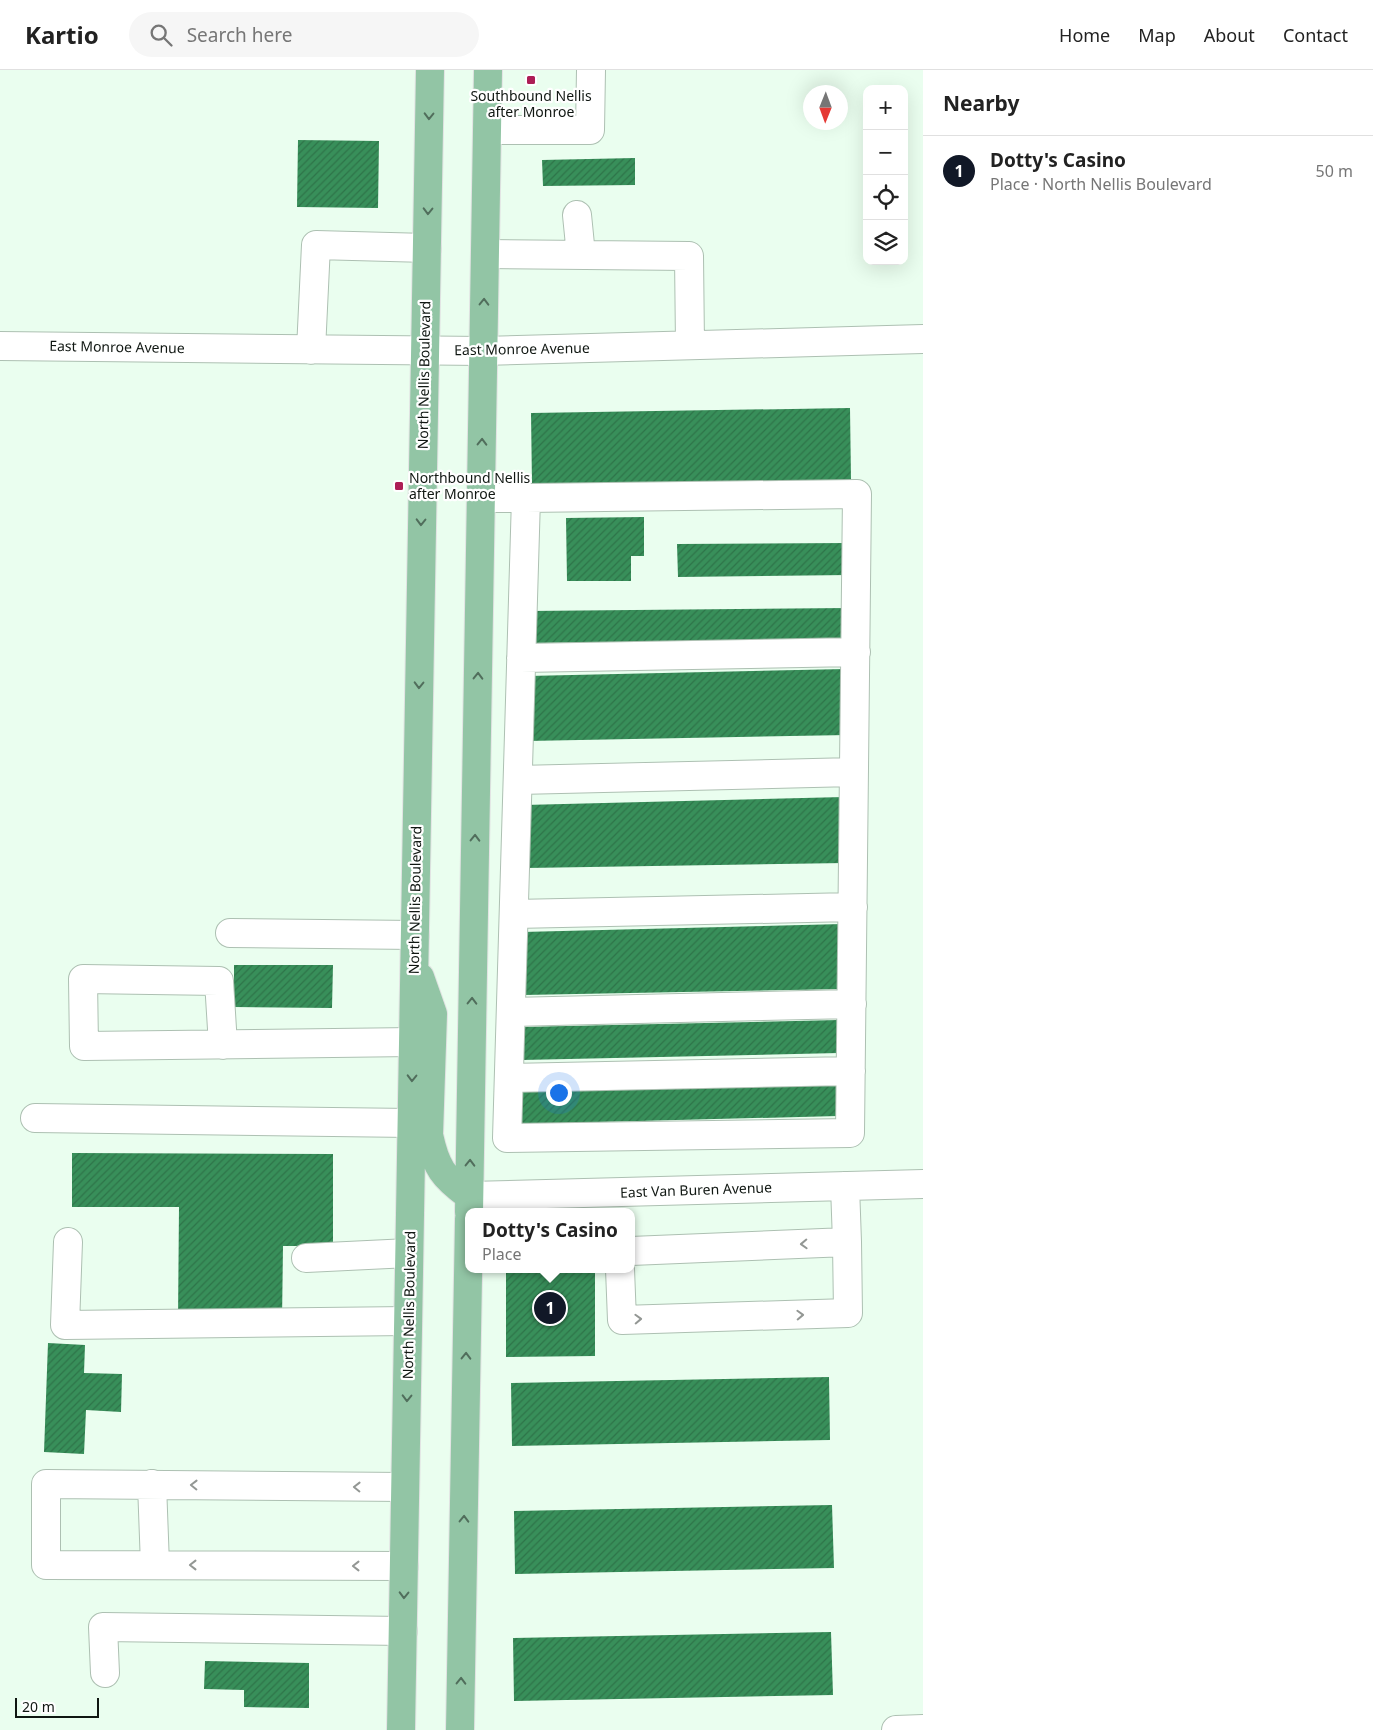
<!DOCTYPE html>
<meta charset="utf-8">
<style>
body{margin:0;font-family:"Noto Sans",sans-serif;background:#f6f6f6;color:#222}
.controls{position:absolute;right:15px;top:15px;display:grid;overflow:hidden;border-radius:10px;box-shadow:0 5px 20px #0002}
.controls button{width:45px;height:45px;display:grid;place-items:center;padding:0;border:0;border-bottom:1px solid #e0e0e0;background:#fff;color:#222;font:25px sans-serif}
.compass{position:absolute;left:803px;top:15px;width:45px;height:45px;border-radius:50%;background:#fff;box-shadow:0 5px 20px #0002;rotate:181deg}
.scale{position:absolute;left:15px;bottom:12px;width:84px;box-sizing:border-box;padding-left:5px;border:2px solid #101712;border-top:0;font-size:14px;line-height:18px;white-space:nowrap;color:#101712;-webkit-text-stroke:4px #fff;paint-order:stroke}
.you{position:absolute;left:558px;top:1022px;width:18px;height:18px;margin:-12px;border:4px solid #fff;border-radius:50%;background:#1a73e8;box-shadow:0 0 0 8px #1a73e833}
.badge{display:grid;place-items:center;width:32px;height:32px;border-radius:50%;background:#111827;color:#fff;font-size:16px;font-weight:700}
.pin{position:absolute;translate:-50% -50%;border:2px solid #fff;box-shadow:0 1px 5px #0006}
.popup{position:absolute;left:465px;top:1138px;width:170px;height:65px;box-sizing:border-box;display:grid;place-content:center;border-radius:10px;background:#fff;filter:drop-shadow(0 1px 4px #0005);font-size:16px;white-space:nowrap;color:#767676}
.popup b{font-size:19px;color:#222}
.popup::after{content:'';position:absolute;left:50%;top:100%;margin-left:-10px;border:10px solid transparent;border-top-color:#fff}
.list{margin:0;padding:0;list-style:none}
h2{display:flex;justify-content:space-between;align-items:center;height:65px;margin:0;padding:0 20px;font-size:21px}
h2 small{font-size:16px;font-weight:400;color:#767676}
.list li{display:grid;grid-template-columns:32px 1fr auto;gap:15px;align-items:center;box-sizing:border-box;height:70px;padding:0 20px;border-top:1px solid #e0e0e0}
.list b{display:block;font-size:19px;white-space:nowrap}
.list p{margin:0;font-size:16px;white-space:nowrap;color:#767676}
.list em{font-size:16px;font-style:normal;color:#767676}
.icon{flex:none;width:28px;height:28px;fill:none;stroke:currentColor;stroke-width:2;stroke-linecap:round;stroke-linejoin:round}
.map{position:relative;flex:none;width:923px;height:1660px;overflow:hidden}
header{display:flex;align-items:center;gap:30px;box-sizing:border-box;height:70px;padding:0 25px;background:#fff;border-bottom:1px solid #e0e0e0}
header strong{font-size:24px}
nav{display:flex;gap:28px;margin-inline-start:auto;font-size:18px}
.search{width:350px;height:45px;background:#f6f6f6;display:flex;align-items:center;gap:12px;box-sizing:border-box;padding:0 18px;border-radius:28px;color:#767676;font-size:19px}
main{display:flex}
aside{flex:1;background:#fff}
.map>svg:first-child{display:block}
.building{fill:url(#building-hatch)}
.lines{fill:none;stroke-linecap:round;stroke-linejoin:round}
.minor-casing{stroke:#adc0b2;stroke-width:30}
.major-casing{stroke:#e2e3e3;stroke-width:30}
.minor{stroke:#fff;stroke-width:28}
.major{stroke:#92c5a5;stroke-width:28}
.oneway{stroke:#516e5c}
.oneway2{stroke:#939794}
.poi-dot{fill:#ad1e56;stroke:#fff;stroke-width:2}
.labels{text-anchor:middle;stroke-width:4.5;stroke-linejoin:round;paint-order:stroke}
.poi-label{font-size:14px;fill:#101712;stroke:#fff}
.street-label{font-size:14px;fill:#101712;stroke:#fff}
</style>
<header>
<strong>Kartio</strong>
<div class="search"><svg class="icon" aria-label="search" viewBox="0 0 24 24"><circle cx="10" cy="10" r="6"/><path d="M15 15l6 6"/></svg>Search here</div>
<nav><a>Home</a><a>Map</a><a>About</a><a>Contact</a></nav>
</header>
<main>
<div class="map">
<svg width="923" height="1660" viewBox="0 0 923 1660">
<defs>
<pattern id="building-hatch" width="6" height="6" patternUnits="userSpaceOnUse" patternTransform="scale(1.25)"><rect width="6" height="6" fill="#388f5a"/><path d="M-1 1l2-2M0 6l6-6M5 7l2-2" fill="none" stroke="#2e7449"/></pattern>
</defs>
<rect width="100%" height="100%" fill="#eafeef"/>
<path class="building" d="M298,70l81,1 -1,67 -81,-1z
M635,88v27l-92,1 -1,-26z
M850,338l1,72 -319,5 -1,-72z
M644,447v39h-13v25h-64l-1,-63z
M849,473v32l-171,2 -1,-33z
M849,538l1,32 -321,3v-32z
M846,599l2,66 -321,6v-65z
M844,727l1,66 -319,5 -2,-63z
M843,854l1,65 -321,6 -1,-63z
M234,895h99l-1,43 -98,-1z
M839,950v33l-317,7 -1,-33z
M838,1014v32l-316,8 -1,-32z
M72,1083l261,1v92h-50l-1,75 -104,-1 1,-113h-107z
M506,1199h89v87l-89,1z
M48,1273l37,2 -1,28 38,1 -1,38 -35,-2 -2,44 -40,-2z
M829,1307l1,63 -318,6 -1,-63z
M832,1435l2,63 -319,6 -1,-63z
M831,1562l2,63 -319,6 -1,-63z
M205,1591l104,2v45l-65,-1v-17l-40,-1z"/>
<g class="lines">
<defs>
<path id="minor" d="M487,60h103l1,-60
M577,145l4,40
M485,184l204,2 1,89
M0,276l483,5 440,-12
M311,280l5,-105 111,3
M481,428h45l331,-4 -7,639 -343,5 19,-640
M521,588l335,-6
M518,710l336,-8
M514,844l339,-7
M230,863l185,2
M511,942l341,-8
M223,975l-4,-64 -136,-2 1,67 329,-4
M509,1008l342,-7
M35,1048l376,5
M845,1116l2,56
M469,1126l454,-12
M68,1172l-3,83 343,-4
M306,1188l103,-5
M620,1199l2,51 226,-7 -1,-71 -216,9
M152,1414l3,81
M404,1496l-358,-1v-81l359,3
M105,1603l-2,-46 300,4
M896,1660l27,-1"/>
<path id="major" d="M420,907l13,37 -4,121c7,33 14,42 40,61
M469,1142l19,-1142
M401,1660l29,-1660
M460,1660l9,-511"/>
</defs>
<use href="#minor" class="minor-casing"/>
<use href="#major" class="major-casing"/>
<use href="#minor" class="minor"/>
<use href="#major" class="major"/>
</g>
<defs><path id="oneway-chevron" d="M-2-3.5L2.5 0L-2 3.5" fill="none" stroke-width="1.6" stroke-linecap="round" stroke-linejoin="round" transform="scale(1.25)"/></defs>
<g class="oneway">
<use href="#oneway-chevron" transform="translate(429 46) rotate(91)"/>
<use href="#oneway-chevron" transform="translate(428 141) rotate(91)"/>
<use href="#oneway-chevron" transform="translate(484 232) rotate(-89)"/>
<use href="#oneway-chevron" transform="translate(482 372) rotate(-89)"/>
<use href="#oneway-chevron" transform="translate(421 452) rotate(91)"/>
<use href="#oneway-chevron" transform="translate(478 606) rotate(-89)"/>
<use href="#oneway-chevron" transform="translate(419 615) rotate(91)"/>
<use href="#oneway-chevron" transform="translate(475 768) rotate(-89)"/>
<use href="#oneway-chevron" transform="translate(472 931) rotate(-89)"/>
<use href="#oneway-chevron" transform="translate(412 1008) rotate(91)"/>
<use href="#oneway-chevron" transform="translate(470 1093) rotate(-89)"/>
<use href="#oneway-chevron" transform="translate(466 1286) rotate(-89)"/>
<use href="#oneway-chevron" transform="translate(407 1328) rotate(91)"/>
<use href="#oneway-chevron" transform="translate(464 1449) rotate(-89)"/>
<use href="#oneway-chevron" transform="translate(404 1525) rotate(91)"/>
<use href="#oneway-chevron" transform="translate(461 1611) rotate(-89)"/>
</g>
<g class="oneway2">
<use href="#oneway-chevron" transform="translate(804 1174) rotate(178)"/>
<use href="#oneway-chevron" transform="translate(800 1245) rotate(-2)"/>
<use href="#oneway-chevron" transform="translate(638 1249) rotate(-2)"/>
<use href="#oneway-chevron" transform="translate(194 1415) rotate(-179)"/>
<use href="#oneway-chevron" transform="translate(357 1417) rotate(-179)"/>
<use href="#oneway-chevron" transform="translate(193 1495) rotate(-180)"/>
<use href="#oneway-chevron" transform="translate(356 1496) rotate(-180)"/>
</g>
<g class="poi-dot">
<rect x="526" y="5" width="10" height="10" rx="2.5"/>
<rect x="394" y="411" width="10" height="10" rx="2.5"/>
</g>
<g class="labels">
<g class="poi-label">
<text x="531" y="31">Southbound Nellis<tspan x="531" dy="16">after Monroe</tspan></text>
<text x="409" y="413" text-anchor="start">Northbound Nellis<tspan x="409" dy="16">after Monroe</tspan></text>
</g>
<g class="street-label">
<text transform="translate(117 277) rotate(1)" y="5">East Monroe Avenue</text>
<text transform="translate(522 279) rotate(-1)" y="5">East Monroe Avenue</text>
<text transform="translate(424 305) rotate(-89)" y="5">North Nellis Boulevard</text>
<text transform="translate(415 830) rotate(-89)" y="5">North Nellis Boulevard</text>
<text transform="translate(696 1120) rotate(-2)" y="5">East Van Buren Avenue</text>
<text transform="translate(409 1235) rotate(-89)" y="5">North Nellis Boulevard</text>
</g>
</g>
</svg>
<div class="controls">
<button>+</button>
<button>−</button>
<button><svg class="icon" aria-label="locate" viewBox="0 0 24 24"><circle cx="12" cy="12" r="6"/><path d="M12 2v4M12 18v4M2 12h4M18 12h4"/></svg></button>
<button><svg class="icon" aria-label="layers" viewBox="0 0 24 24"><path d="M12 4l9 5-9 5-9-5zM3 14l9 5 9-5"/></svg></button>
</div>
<svg class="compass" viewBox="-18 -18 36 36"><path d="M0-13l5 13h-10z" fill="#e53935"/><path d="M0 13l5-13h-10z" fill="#767676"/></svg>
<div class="scale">20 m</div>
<div class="you"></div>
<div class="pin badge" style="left:550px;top:1238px">1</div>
<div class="popup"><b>Dotty's Casino</b>Place</div>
</div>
<aside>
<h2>Nearby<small></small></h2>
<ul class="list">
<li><span class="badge">1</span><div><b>Dotty's Casino</b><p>Place · North Nellis Boulevard</p></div><em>50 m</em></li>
</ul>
</aside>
</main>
